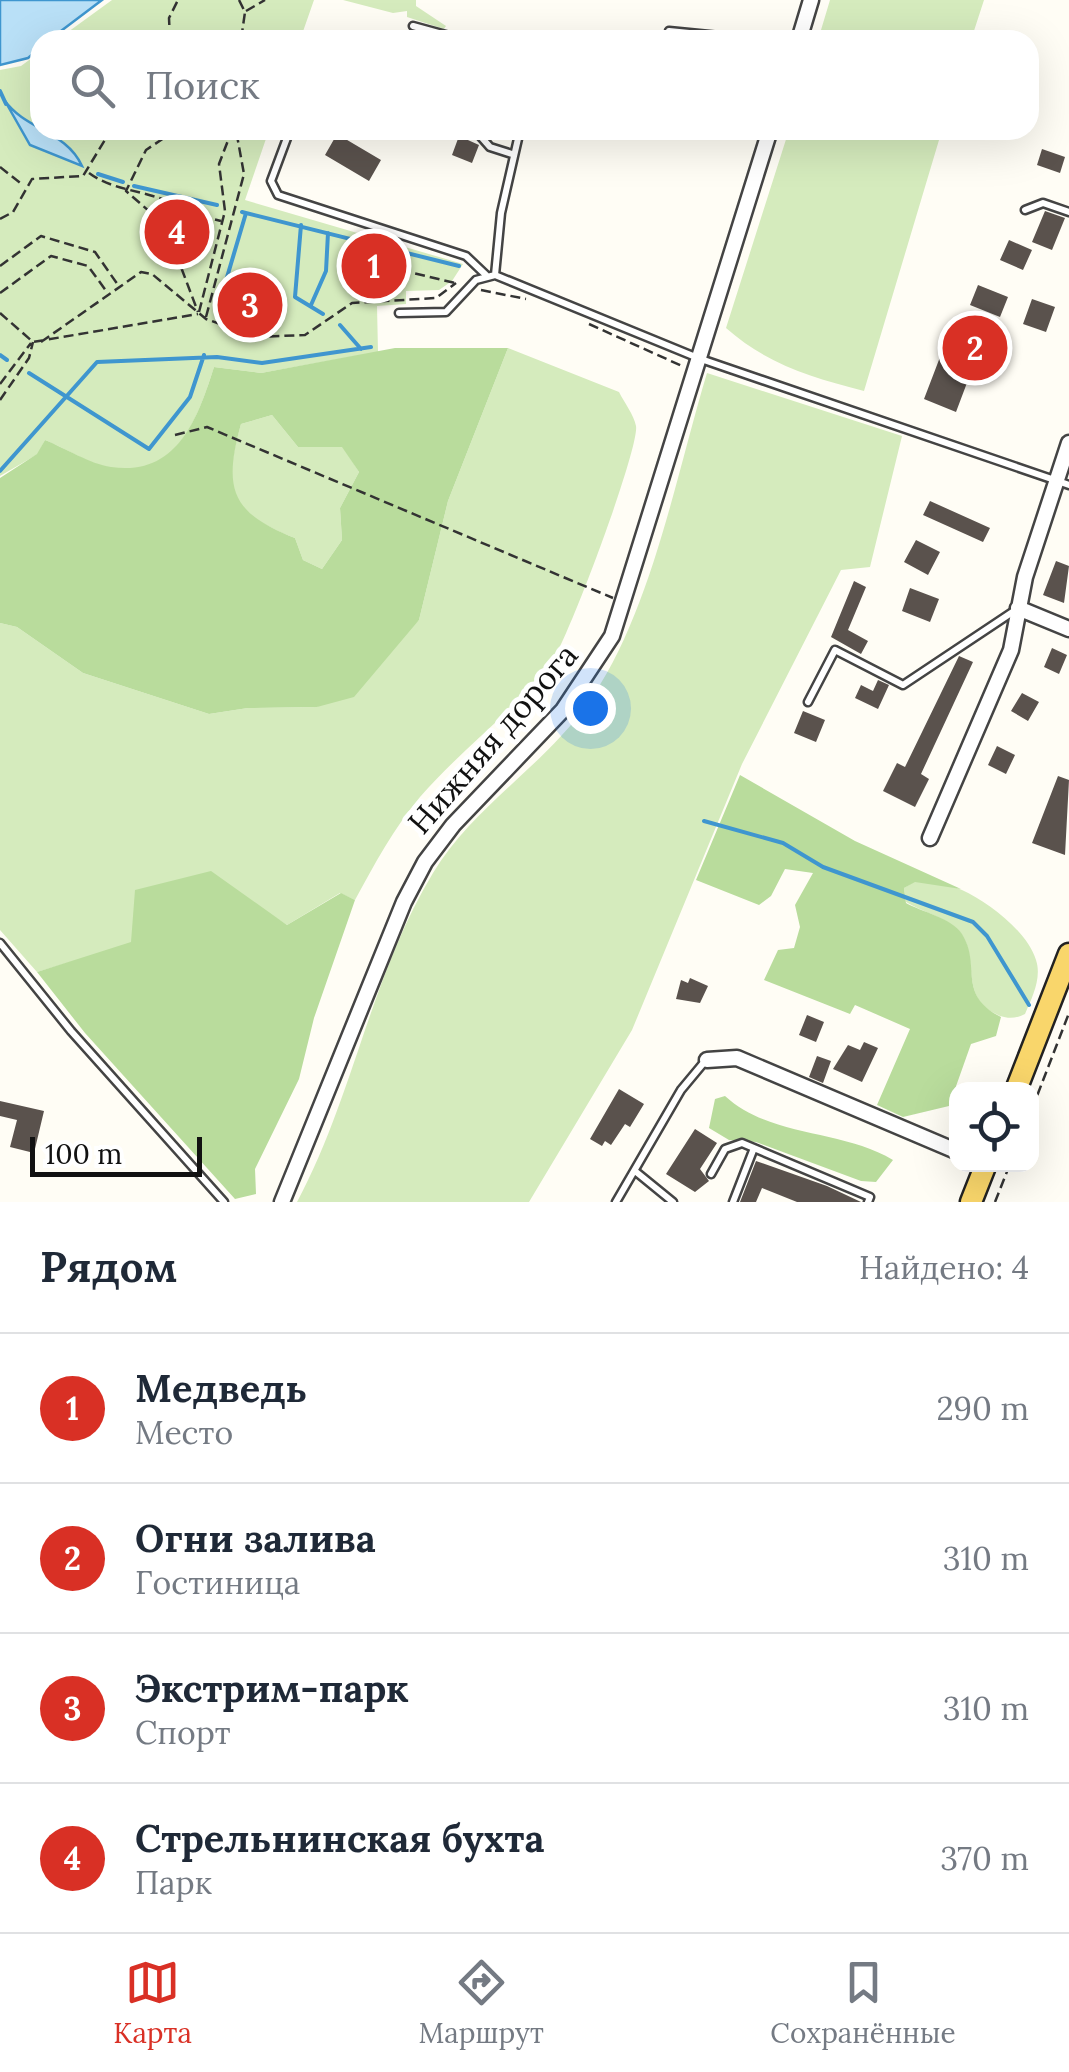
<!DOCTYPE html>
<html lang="ru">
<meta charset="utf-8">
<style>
body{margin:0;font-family:Lora,serif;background:#f2f2f3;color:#1f2937}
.controls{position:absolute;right:30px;bottom:30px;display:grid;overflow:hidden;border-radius:20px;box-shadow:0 10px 40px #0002}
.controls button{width:90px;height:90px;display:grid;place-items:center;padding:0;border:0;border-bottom:2px solid #e0e1e3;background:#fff;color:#1f2937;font:50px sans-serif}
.scale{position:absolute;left:30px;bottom:25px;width:172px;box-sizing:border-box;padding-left:10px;border:5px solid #111;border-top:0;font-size:28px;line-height:35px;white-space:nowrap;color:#111;-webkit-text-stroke:8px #fff;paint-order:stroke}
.you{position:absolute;left:590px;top:708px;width:35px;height:35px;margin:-25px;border:8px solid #fff;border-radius:50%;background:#1a73e8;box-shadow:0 0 0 15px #1a73e833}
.badge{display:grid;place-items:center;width:65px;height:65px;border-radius:50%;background:#d93025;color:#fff;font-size:32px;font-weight:700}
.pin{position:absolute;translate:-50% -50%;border:5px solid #fff;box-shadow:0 2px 10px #0006}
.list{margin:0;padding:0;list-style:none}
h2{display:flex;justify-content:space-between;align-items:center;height:130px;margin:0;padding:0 40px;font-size:42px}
h2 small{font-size:32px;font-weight:400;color:#747a83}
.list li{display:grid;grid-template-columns:65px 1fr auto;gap:30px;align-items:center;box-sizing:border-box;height:150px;padding:0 40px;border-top:2px solid #e0e1e3}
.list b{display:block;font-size:38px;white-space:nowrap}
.list p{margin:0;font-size:32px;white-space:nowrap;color:#747a83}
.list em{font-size:32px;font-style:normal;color:#747a83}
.icon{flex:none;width:55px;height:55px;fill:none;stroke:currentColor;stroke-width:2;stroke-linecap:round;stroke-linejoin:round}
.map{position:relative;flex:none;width:1069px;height:1202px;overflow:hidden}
.search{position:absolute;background:#fff;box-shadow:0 10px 40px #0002;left:30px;right:30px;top:30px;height:110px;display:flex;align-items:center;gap:25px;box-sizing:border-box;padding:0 35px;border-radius:30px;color:#747a83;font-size:38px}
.sheet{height:730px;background:#fff}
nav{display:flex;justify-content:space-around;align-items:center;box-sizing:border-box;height:140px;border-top:2px solid #e0e1e3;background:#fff;font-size:28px;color:#747a83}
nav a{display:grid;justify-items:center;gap:5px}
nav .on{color:#d93025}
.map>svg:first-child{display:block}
.green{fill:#d5ebbd}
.forest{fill:#b9dc9c;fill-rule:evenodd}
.pitch{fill:#e6f2cf}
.water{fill:#b9e0f7;stroke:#3f96cf;stroke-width:2.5}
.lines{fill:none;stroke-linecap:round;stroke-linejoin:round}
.stream{stroke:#3f96cf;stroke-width:4}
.building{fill:#5a524d}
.service-casing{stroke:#444;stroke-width:11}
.minor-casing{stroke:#444;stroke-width:19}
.primary-casing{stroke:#222;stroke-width:25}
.path{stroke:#333;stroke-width:2.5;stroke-dasharray:10 5;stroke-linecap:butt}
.service{stroke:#fff;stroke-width:6}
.minor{stroke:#fff;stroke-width:14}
.primary{stroke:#f9d66b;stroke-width:20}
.labels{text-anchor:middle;stroke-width:10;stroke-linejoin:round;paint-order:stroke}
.street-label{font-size:32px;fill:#111;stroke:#fff}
</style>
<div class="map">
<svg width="1069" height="1202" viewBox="0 0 1069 1202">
<rect width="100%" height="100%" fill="#fffdf5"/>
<path class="green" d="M112,0h202l-14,40h-243z
M343,0h73v6l30,20 -2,3 -37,-12v-6l-14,2z
M830,0h154l-13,40h-153z
M40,52v78h229l-24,70 218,64 -11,17 -13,9 -33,1v13l-29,2 1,46 -117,21 -47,-6c-16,50 -35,110 -102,101 -22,-3 -47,-20 -67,-28l-7,14 -38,22v-406l21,-4z
M789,130h153l-78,261c-53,-14 -96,-26 -138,-63z
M508,348l111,44c5,10 15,23 17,34 4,21 -70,220 -87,241 -39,47 -89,84 -129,130 -26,31 -45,66 -65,103l-15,-7 -53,32 -29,-19 -221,66 -37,-42v-307l17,4 66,46 126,41 39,-6 69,-1 102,-87 29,-119z
M707,373l195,63 -32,131 -29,3 -99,194 -110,266 -103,172h-232c56,-104 74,-227 136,-329 39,-65 109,-106 153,-167 64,-88 89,-227 121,-333z
M272,415l26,32h45l16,25 -19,36 2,32 -20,29 -19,-9 -8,-22c-67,-26 -73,-47 -54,-114z
M915,881c14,3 34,3 47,9 26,12 65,41 74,70 6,18 -4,38 -11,54 -9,5 -20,5 -29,0 -37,-17 -16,-57 -36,-82 -12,-14 -38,-20 -54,-30l-2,-14z"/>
<path class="forest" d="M395,348h113l-60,153 -29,119 -65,77 -37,10 -69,1 -39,6 -126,-41 -66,-46 -17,-4v-145l37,-24 8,-14c20,8 45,24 66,27 67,10 87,-50 103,-100l47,6zM272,415l26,32h44l17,25 -19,36 2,32 -20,29 -19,-9 -8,-22c-64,-25 -72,-49 -54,-114z
M740,775l115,66 106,48 -46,-7 -11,6 2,15c16,9 46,15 56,31 20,32 -6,60 39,83l-5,19 -25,8 -22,62 -46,11 -26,-12 33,-76 -55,-24 -5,9 -86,-34 14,-30 16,-2 6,-21 -5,-22 18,-32 -28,-4 -14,27 -12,9 -63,-25z
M211,871l76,54 54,-32 14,7 -41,118 -15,61 -44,90 1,25 -21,5 -150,-166 -48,-61 94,-30 4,-52z
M725,1096c46,42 117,33 168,64l-17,22 -15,-1 -105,-39 -27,-2 -20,-12 6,-29z"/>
<path class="pitch" d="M232,280l47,16 -11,34 -48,-17z"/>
<path class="water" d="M0,0h102l-53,40h-9v8l-12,10 -28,7z
M5,101c21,29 61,30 77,65l-52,-21z"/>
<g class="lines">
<path class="stream" d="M0,91l6,13
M98,174l25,8
M134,186l83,19
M242,212l217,54
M301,225l-6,72 28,17
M311,305l15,-34 2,-38
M217,311l29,-98
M340,325l21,24
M0,355l7,5
M29,373l120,76 41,-52 14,-42
M0,471l97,-109 120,-5 45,6 109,-16
M704,821l79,22 40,24 150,55 14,14 42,69"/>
</g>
<path class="building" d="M337,134l44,26 -12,21 -44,-26z
M459,136l20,9 -7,18 -20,-8z
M1042,149l23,8 -5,16 -23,-8z
M1045,211l20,7 -13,32 -20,-8z
M1009,240l23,10 -9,20 -23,-10z
M978,285l30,12 -8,20 -30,-12z
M1032,299l23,8 -9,25 -23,-8z
M950,331l32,12 -26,69 -32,-13z
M930,501l60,27 -7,14 -60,-27z
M916,540l24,12 -12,23 -24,-13z
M1056,561l13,5 -5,37 -21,-8z
M854,581l12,6 -18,43 20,11 -7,13 -30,-17z
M910,588l29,11 -9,23 -28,-11z
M1052,648l15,7 -8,19 -15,-7z
M959,656l14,6 -52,112 8,5 -14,28 -32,-16 14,-28 8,4z
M878,680l11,5 -11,24 -23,-11 6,-13 12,6z
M1022,693l17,9 -11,19 -17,-10z
M803,711l22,9 -9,22 -22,-9z
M997,746l18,9 -9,19 -18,-9z
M1058,776l11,4 -4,75 -33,-12z
M690,978l18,8 -8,17 -24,-4 5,-19 7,3z
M807,1015l17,7 -8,20 -17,-7z
M864,1042l14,6 -16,34 -29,-13 15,-24 12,5z
M817,1056l14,5 -8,22 -14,-6z
M619,1089l25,15 -14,23 -5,-3 -14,21 -6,-4 -3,5 -12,-7z
M0,1101l44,10 -10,42 -24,-6 7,-27 -17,-4z
M695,1129l22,14 -17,26 9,12 -14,11 -29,-18z
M756,1161l71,25 34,16h-64l-35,-14 -6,14h-16z"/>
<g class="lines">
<defs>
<path id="service" d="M413,26l51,14
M669,31l91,9
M290,130l-19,51 7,14 188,61 21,20
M475,130l15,17 22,7
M1025,210l18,-7 26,9
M495,275l6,-62 19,-83
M399,313l47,-1 30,-32 19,-5 203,83 371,127
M808,702l27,-52 68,35 114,-76
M0,943l71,88 153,171
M635,1171l38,31
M711,1174l14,-25 17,-6 128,54 -2,5
M616,1202l65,-112 25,-30
M733,1202l21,-54"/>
<path id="minor" d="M799,40l12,-40
M1018,608l51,21
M930,838l81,-188 14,-73 44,-134
M707,1060l30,-2 219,93
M282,1202l122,-300 21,-40 28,-37 110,-115 49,-74 158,-506"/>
<path id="primary" d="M1016,1090l53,-136
M971,1202l15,-38"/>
</defs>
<use href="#service" class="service-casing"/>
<use href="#minor" class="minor-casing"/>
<use href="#primary" class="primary-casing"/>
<path class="path" d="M239,0l6,12 -4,28
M246,11l19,-11
M170,40l-1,-22 9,-18
M176,130l-30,20 -20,41 39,34 33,87
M0,167l23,18
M89,173c23,17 52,17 78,28 19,8 33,15 54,20
M0,219l13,-7 19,-33 51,-3 28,-46
M0,266l41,-30 54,16 23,33
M481,290l45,9
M0,293l51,-37 37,10 19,26
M361,300l13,-29 10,-5 71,17
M199,312l26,-101 -6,-47 13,-34
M0,313l33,29 165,-28
M206,317l38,-143 -8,-44
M589,324l93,42
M245,332l3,-9
M41,342l100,-70 11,2 54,45 51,18 48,-2 47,-32 84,-5 20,-15
M0,384l31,-41
M0,400l29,-42 4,-16
M175,435l32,-8 406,171
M1032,1109l37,-96
M995,1202l15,-38"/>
<use href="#service" class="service"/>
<use href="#minor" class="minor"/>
<use href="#primary" class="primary"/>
</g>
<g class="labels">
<g class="street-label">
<text transform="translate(493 739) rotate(-49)" y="11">Нижняя дорога</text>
</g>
</g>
</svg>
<div class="controls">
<button><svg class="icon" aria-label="locate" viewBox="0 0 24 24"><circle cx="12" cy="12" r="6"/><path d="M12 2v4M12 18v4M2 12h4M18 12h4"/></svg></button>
</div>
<div class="scale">100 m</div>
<div class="you"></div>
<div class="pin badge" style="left:374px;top:266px">1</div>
<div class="pin badge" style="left:975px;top:348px">2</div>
<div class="pin badge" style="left:250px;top:305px">3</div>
<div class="pin badge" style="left:177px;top:232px">4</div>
<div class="search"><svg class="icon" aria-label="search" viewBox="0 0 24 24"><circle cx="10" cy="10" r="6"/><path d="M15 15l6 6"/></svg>Поиск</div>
</div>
<section class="sheet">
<h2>Рядом<small>Найдено: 4</small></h2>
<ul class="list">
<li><span class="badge">1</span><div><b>Медведь</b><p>Место</p></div><em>290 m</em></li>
<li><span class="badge">2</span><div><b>Огни залива</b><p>Гостиница</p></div><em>310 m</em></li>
<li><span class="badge">3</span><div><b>Экстрим-парк</b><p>Спорт</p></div><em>310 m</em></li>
<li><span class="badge">4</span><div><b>Стрельнинская бухта</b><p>Парк</p></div><em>370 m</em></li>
</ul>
</section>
<nav>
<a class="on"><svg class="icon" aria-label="map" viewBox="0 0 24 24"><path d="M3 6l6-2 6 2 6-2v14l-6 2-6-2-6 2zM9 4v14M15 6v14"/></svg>Карта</a>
<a><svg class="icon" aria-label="directions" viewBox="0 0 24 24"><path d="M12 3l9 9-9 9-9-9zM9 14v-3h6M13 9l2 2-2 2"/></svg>Маршрут</a>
<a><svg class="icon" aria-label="saved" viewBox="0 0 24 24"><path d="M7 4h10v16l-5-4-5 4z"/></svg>Сохранённые</a>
</nav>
